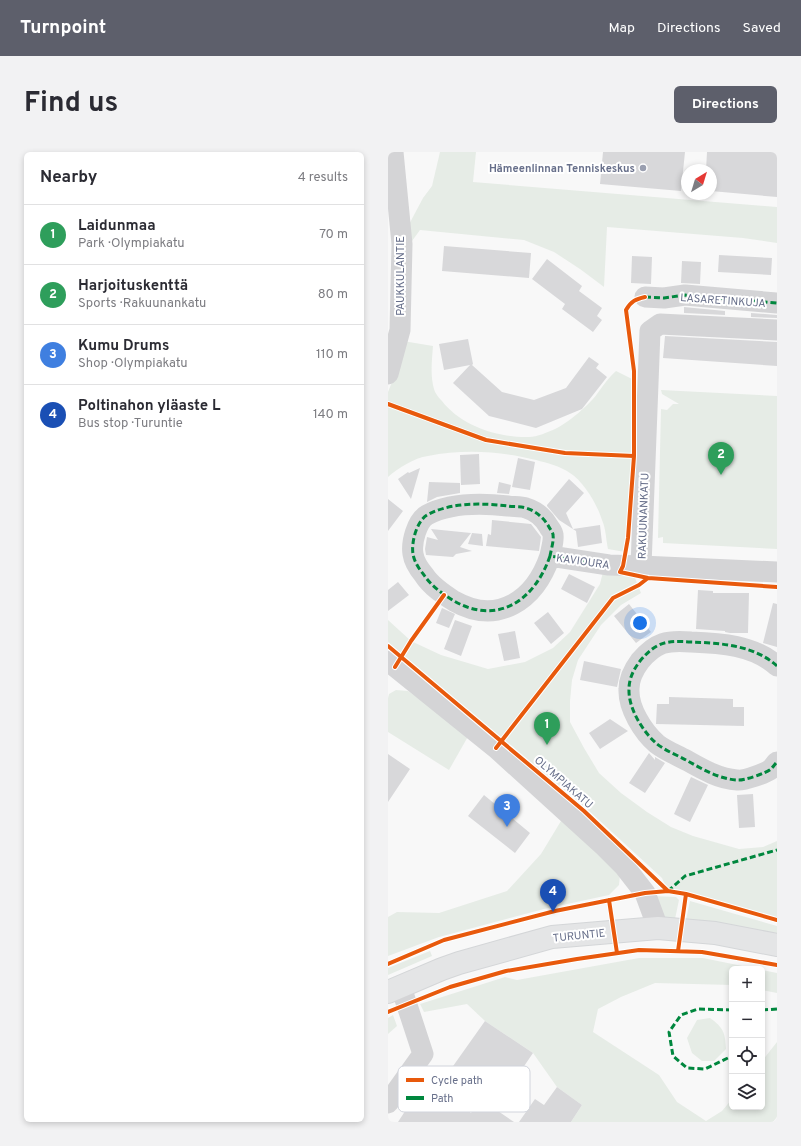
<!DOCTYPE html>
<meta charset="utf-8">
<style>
body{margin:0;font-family:Overpass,sans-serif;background:#f2f2f3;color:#2b2b33}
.controls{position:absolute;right:12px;bottom:12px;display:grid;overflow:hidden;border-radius:6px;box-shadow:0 2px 6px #0003}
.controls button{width:36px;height:36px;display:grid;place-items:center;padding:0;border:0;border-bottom:1px solid #e1e1e2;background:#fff;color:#2b2b33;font:20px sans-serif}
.compass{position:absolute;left:293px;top:12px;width:36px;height:36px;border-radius:50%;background:#fff;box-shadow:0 2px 6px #0003;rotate:38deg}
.you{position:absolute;left:252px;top:471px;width:14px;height:14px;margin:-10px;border:3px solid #fff;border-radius:50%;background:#1a73e8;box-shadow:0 0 0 6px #1a73e833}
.badge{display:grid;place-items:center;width:26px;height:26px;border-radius:50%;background:#5d5f6b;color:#fff;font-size:13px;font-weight:700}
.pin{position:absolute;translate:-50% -33px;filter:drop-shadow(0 1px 2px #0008)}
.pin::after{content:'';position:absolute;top:21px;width:14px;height:12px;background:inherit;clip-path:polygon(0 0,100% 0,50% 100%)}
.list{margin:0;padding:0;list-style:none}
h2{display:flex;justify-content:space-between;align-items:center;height:52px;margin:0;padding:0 16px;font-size:17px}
h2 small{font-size:13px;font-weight:400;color:#7c7c81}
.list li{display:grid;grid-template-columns:26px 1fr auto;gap:12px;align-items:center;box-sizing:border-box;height:60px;padding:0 16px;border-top:1px solid #e1e1e2}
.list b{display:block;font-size:15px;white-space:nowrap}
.list p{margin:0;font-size:13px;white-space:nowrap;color:#7c7c81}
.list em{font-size:13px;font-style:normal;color:#7c7c81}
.icon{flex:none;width:22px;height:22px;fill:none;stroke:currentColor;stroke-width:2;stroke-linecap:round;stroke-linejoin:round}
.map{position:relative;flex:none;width:389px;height:970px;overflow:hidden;border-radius:6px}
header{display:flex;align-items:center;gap:24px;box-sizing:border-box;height:56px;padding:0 20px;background:#5d5f6b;color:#fff}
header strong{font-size:19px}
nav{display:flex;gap:22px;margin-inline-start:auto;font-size:14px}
.intro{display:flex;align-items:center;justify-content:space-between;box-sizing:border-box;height:96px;padding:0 24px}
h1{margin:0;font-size:28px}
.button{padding:10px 18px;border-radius:6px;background:#5d5f6b;color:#fff;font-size:14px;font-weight:700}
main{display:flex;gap:24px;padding:0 24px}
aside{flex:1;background:#fff;border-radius:6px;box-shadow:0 2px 6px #0003}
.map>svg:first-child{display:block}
.green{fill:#e6ece6}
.building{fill:#d8d8da;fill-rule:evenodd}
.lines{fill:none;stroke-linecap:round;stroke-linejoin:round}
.major-casing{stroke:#d4d6d8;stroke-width:24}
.minor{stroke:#d4d4d6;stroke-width:21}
.major{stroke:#e4e5e6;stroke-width:22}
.quiet{stroke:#00873e;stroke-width:3;stroke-dasharray:6 3;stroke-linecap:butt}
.cycleway-casing{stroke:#fff;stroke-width:6}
.cycleway{stroke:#e8590c;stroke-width:4}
.poi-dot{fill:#9a9fb0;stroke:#fff;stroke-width:1.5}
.labels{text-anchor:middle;stroke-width:4;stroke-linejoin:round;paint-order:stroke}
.poi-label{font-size:11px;font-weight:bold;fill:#676f8a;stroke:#fff;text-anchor:end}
.street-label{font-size:11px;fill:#676f8a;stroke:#fff}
.key{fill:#fff;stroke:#d1d4dc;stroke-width:1}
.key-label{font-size:11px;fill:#676f8a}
</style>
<header>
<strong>Turnpoint</strong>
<nav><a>Map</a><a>Directions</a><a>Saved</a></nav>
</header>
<div class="intro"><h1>Find us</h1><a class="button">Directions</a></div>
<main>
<aside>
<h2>Nearby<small>4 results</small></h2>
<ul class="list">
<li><span class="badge" style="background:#2e9e5b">1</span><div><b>Laidunmaa</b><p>Park · Olympiakatu</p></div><em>70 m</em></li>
<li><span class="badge" style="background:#2e9e5b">2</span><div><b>Harjoituskenttä</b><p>Sports · Rakuunankatu</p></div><em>80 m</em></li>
<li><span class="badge" style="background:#3f7fe0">3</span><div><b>Kumu Drums</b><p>Shop · Olympiakatu</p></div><em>110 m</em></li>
<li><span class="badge" style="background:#1a4fb4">4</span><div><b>Poltinahon yläaste L</b><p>Bus stop · Turuntie</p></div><em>140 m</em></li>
</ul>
</aside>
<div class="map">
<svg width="389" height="970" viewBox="0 0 389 970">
<rect width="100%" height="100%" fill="#f8f8f8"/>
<path class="green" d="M52,0h36l-3,30 304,25v36l-34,-5 -136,-11 -3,60 -24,-18 -26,-17 -30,-12 -104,-10 -8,11 -7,-9 18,-34 9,-12z
M15,189l30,5c-1,14 -3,29 1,43 1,4 5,9 8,12 19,25 57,37 87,36 8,0 19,-5 26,-8 13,-6 34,-24 42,-35 6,-8 11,-16 19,-23l18,9v76l-6,82 -3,14 -17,-3c-2,-9 -2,-20 -6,-29 -5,-16 -18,-38 -32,-47 -10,-7 -23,-10 -34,-13 -35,-9 -73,-11 -108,-4 -14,2 -30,12 -40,21v-85l10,-25z
M273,238l116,6v153l-114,-6v-6l-5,1 3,-129 6,1 6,-6h6l-17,-10z
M215,420l32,6 6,15 -20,12 -20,20 -23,35 -6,20 -2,21v21l14,26 15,25 22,20 26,19 24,15 22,9 46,13 24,-2 14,-6v79l-91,-26 -18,-3 -6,-13 -75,-69 -199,-167v-22l23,21 30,14 47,14 37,-7 28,-14 17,-16 30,-48z
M8,538l12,1 62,42 -21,37 -61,-38v-34l1,-4z
M176,664l56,59 -1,10 -10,10 -65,14 -105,28 -51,19v-39l9,-5 42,1 68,-22 34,-37z
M265,744l23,1 3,3 -4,19h-8l-5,-2z
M302,749l87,25v10l-91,-16z
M42,799l2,5 -44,19v-7z
M251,806h64l54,11h-25v16l-77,-2 -34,14 -23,12 -5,23 66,43 18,27 29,19 16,-10 10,-12v8h30v-46l15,-19v75l-4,5h-202l11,-17 -25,-18 -24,-34 -48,-32 -18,-17 -43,8 -4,-8 85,-27 12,3z
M374,818l15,3v20l-15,-3z
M5,863l4,11 -9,8v-16z
M322,866c14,10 15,15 16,31l-12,12h-12l-10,-8 -5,-15 10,-18z"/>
<path class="building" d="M215,0h82l-4,39 -81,-7z
M319,0h70v45l-66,-6v-21h-5z
M56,94l87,7 -2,25 -87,-7z
M331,103l53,3 -1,17 -53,-3z
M244,104l20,1 -1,27 -20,-1z
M159,107l35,27 -3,5 23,17 -5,8 5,4 -9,12 -31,-23 3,-5 -33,-25z
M294,109l19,1 -1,22 -19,-1z
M296,155l41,4v4l-41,-2z
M363,161l26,2v3l-26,-1z
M277,184l112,6v24l-114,-8z
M80,187l5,25 -1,1 30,27 32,8 32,-12 23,-31 10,7 -3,4 11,9 -25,32 -46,19 -47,-12 -36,-33 17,-18 -26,5 -5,-26z
M91,302l1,30 -19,1 -1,-30z
M130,306l17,4 -5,28 -18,-3z
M32,316l-9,31 -13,-20 10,-7 1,1z
M181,327l15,14 -18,20 7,16 27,-4 2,18 -24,4 -2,-16 -17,-11 -12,-14v-1z
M41,330l31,1v10l-23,4 -10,5z
M111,330l12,3 -2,9 -12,-1z
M0,347l15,12 -15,20z
M104,368l39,4 10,13 -2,14 -53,-5 2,-12 3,1z
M43,377l40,4 -11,14 12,4 -16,3 -3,3 -27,-2 -1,-6 2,-12 11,3z
M84,381l10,1 1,12 -15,-2z
M181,422l26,13 -8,16 -26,-14z
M10,430l11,13 -21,16v-21z
M310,438l15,1v2h36l-1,40h-18l-5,-1v-1l-29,-2z
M385,451l4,1v43l-14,-4z
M241,452l22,28 -15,11 -22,-27z
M54,456l13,6 -6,14 -13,-5z
M160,460l16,21 -13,11 -17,-21z
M67,468l17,6 -11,30 -17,-7z
M127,479l5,27 -16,3 -6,-27z
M196,509l37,8 -4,18 -37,-7z
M281,545l64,2v8h11v19l-88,-2 1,-20h12z
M222,567l18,12 -28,18 -11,-16z
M261,601l6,7v-3l10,6 -20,30 -16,-10z
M0,602l22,15 -22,33z
M303,625l17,8 -18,37 -16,-8z
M365,642l2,33 -16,1 -2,-33z
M96,643l46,38 -15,20 -47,-37z
M97,869l48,32 -38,56 19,13h-116l15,-23 -2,-1 9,-13 2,1 12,-18 12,8zM84,916l20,14 -21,31 -20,-15z
M169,935l25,18 -11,17h-52l16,-23 9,6z"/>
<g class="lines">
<defs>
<path id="major" d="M0,840l54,-23 17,-6 93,-26 106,-9 57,5 62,12"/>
</defs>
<use href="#major" class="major-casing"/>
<path class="minor" d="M257,145l19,1 21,-3 92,8
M389,178l-117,-6 -10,7 -9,235 136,6
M0,222l12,-44 2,-86 -9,-92
M162,404c-15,44 -52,70 -96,45 -11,-7 -23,-15 -30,-26 -5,-6 -10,-14 -11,-21 -2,-12 4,-33 14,-39 24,-13 55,-12 81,-9 5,1 12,0 18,2 10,3 18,10 23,19 1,2 4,5 4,8 1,6 -2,15 -3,21l59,9 32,1
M0,509l108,87 109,99 19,19 21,27 13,35
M389,514c-23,-21 -57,-23 -86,-24 -24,-2 -35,0 -51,19 -6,8 -11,17 -11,28 -1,19 14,43 28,55 9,7 20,11 29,16 16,9 33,19 51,20 7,1 29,-7 34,-11 2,-2 4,-5 6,-7
M0,951l35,-49 -22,-67"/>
<use href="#major" class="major"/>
<path class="quiet" d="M257,145l19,1 21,-3 92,8
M162,404c-15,44 -52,70 -96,45 -11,-7 -23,-15 -30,-26 -5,-6 -10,-14 -11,-21 -2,-12 4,-33 14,-39 24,-13 55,-12 81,-9 5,1 12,0 18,2 10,3 18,10 23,19 1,2 4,5 4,8 1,6 -2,15 -3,21l59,9
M389,514c-23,-21 -57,-23 -86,-24 -24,-2 -35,0 -51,19 -6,8 -11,17 -11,28 -1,19 14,43 28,55 9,7 20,11 29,16 16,9 33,19 51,20 7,1 29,-7 34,-11 2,-2 4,-5 6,-7
M280,739l17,-15 92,-26
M344,858l-34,-1 -17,6 -12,17 4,24 14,12 18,1 27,-13
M374,858l15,-1"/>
<defs>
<path id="cycleway" d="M257,145c-9,2 -14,4 -19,13l8,61v85l-6,82 -5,28 -3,6 28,6 129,9
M0,252l98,36 79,13 69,3
M0,494l196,165 84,80
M7,515l16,-26 33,-46
M108,596l117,-150 26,-13 9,-7
M221,748l8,53
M290,799l8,-57
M0,812l56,-24 111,-29 90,-18 23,-2 18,3 91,26
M0,860l62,-25 56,-16 71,-12 62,-9 63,2 75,13"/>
</defs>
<use href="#cycleway" class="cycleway-casing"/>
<use href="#cycleway" class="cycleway"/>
</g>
<circle class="poi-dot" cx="255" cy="16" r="4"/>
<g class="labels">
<g class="poi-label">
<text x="247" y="20">Hämeenlinnan Tenniskeskus</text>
</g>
<g class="street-label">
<text transform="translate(12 124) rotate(-90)" y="4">PAUKKULANTIE</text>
<text transform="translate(335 148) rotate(4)" y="4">LASARETINKUJA</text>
<text transform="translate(255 364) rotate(-88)" y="4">RAKUUNANKATU</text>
<text transform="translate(195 409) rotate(8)" y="4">KAVIOURA</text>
<text transform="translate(176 630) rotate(41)" y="4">OLYMPIAKATU</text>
<text transform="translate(191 783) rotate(-6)" y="4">TURUNTIE</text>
</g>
</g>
<rect x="10" y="914" width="132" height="46" rx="6" class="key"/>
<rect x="18" y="926" width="18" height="4" fill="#e8590c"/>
<rect x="18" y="944" width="18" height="4" fill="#00873e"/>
<g class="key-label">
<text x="43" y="932">Cycle path</text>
<text x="43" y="950">Path</text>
</g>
</svg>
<div class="controls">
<button>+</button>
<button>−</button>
<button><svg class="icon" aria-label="locate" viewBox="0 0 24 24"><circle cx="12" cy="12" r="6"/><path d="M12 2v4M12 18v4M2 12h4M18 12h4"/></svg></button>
<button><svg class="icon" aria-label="layers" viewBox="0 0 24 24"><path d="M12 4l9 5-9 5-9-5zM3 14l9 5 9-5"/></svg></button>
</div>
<svg class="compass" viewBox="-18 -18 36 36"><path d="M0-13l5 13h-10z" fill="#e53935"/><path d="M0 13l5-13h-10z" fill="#7c7c81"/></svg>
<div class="you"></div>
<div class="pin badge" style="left:159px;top:593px;background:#2e9e5b">1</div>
<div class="pin badge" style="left:333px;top:323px;background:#2e9e5b">2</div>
<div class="pin badge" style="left:119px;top:675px;background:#3f7fe0">3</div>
<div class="pin badge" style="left:165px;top:760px;background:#1a4fb4">4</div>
</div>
</main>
